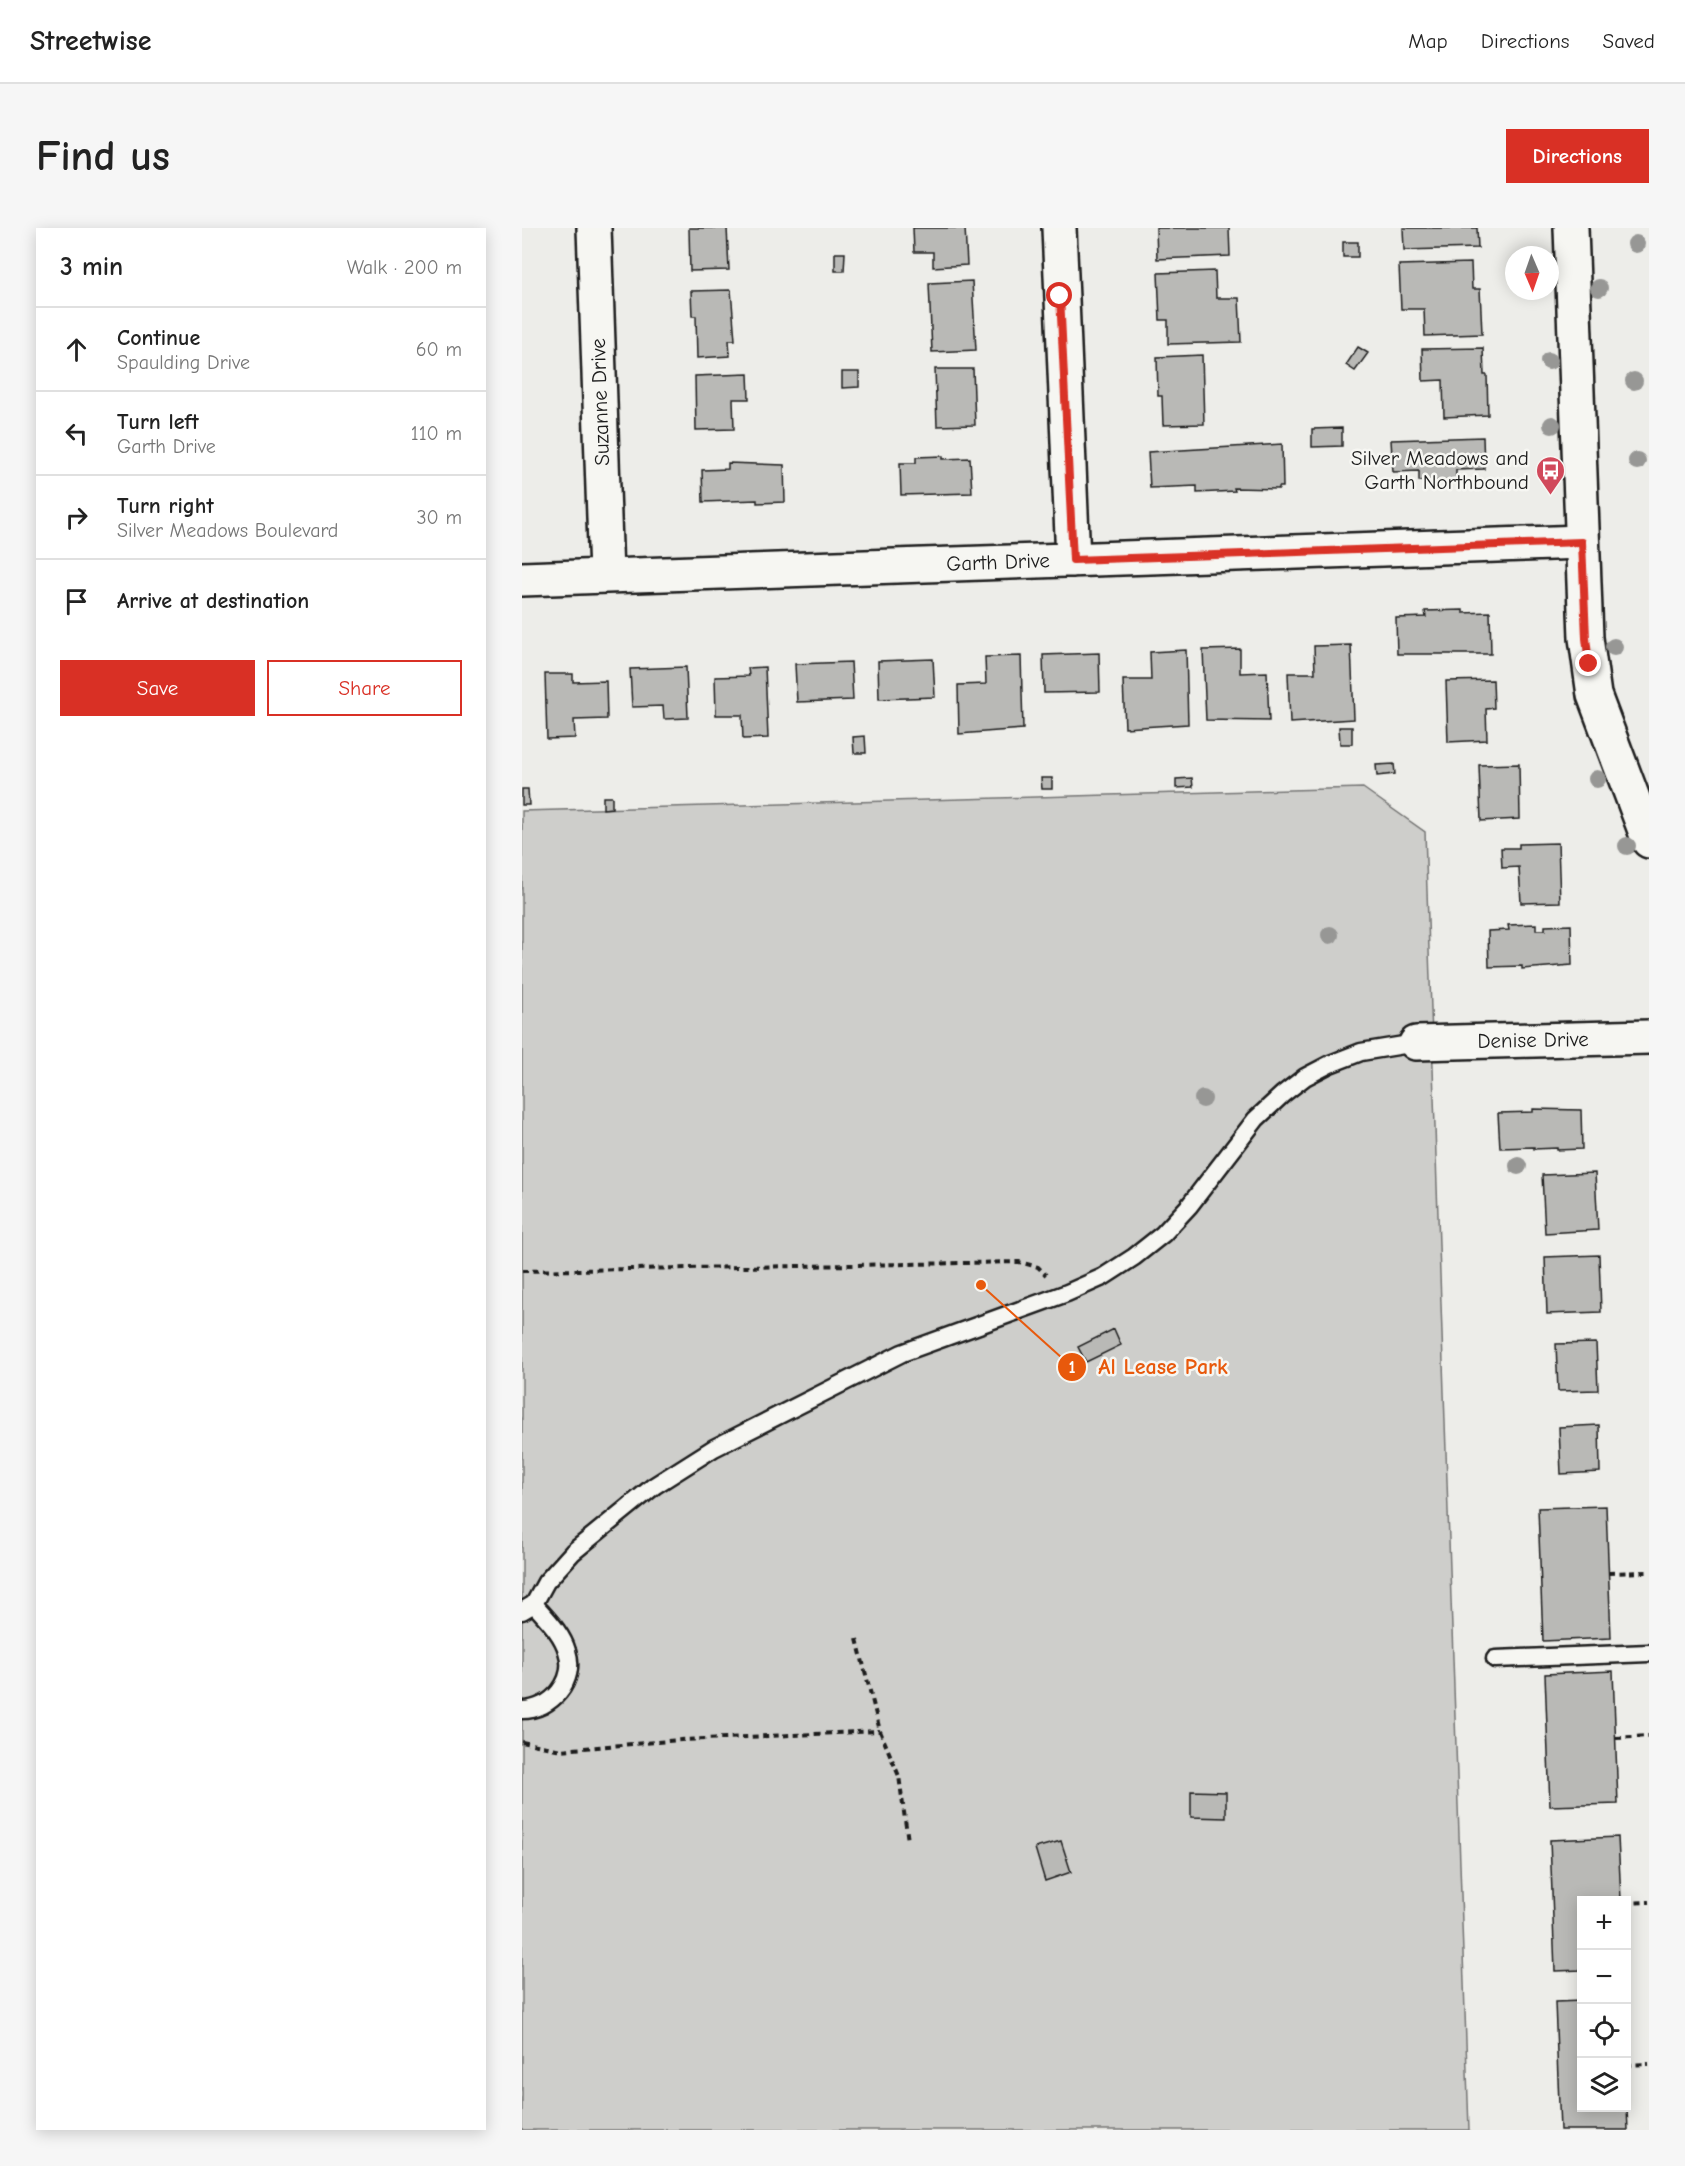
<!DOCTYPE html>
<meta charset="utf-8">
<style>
body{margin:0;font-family:"Comic Neue",sans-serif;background:#f6f6f6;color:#222}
.controls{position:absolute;right:18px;bottom:18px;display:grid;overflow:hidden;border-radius:0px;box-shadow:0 3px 15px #0003}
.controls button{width:54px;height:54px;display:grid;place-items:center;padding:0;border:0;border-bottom:2px solid #e0e0e0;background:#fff;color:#222;font:30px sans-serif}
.compass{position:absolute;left:983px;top:18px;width:54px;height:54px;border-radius:50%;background:#fff;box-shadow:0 3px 15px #0003;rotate:178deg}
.stop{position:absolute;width:18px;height:18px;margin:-14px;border:4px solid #d93025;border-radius:50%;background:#fff}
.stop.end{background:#d93025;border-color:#fff;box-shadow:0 2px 6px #0008}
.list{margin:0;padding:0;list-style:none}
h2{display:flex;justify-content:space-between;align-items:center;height:78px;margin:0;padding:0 24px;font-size:26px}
h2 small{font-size:20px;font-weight:400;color:#767676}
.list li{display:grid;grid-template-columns:39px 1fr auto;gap:18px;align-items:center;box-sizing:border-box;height:84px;padding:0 24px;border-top:2px solid #e0e0e0}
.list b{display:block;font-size:22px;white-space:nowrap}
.list p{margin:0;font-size:20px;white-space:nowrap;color:#767676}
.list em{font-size:20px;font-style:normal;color:#767676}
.actions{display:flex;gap:12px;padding:18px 24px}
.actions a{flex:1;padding:14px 0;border:2px solid #d93025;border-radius:0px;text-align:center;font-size:21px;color:#d93025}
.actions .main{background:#d93025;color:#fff}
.icon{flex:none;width:33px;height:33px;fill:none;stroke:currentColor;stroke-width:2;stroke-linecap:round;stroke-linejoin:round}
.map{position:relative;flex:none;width:1127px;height:1902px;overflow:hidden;border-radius:0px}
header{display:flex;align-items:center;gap:36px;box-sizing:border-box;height:84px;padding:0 30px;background:#fff;border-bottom:2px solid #e0e0e0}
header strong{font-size:28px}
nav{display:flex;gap:33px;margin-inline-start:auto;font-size:21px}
.intro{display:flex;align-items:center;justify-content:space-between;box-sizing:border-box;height:144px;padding:0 36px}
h1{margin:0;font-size:42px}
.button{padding:15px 27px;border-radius:0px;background:#d93025;color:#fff;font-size:21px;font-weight:700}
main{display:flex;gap:36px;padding:0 36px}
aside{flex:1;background:#fff;border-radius:0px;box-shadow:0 3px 15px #0003}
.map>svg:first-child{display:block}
.green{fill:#cececb;stroke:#757574;stroke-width:1.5}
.building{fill:#b9b9b6;stroke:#1c1c1c;stroke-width:1.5}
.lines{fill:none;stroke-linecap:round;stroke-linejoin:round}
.lane-casing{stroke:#1c1c1c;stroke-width:21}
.street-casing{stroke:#1c1c1c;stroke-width:38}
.secondary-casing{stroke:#1c1c1c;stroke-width:38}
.path{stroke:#1c1c1c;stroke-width:4;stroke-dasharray:6 4.5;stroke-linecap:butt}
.lane{stroke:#f6f6f2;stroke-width:16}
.street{stroke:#f6f6f2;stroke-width:33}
.secondary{stroke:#f6f6f2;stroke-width:33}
.tree{fill:#979795}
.route{stroke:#d93025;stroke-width:8}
.labels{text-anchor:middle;stroke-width:5;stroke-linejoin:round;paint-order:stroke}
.street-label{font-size:21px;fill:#1c1c1c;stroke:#f6f6f2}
.poi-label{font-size:21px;fill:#1c1c1c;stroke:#f6f6f2;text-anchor:end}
.leader{fill:none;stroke:#e8590c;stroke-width:2}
.callout-dot{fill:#e8590c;stroke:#f6f6f2;stroke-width:2}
.mark-label{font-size:18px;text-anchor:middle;font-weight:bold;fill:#fff}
.callout-label{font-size:22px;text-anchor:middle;font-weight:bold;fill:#e8590c;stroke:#f6f6f2;stroke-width:5;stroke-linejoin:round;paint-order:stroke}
</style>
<header>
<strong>Streetwise</strong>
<nav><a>Map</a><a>Directions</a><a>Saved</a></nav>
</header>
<div class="intro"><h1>Find us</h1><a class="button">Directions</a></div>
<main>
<aside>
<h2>3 min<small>Walk · 200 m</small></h2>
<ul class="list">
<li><svg class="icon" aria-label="ahead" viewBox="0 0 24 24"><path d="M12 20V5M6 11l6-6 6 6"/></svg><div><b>Continue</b><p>Spaulding Drive</p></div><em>60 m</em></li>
<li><svg class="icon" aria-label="left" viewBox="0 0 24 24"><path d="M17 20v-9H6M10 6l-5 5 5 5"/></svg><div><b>Turn left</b><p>Garth Drive</p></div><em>110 m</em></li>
<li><svg class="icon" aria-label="right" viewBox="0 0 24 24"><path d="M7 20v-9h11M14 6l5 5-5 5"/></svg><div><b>Turn right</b><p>Silver Meadows Boulevard</p></div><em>30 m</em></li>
<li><svg class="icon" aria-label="arrive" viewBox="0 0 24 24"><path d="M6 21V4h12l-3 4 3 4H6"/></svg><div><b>Arrive at destination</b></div></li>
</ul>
<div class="actions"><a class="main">Save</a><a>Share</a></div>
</aside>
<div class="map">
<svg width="1127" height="1902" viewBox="0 0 1127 1902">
<rect width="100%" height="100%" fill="#edede9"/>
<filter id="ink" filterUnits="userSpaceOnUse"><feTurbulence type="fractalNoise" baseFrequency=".0167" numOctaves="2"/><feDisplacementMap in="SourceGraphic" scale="12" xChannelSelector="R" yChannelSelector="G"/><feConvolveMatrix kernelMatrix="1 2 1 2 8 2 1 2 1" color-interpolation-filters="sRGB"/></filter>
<g filter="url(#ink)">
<path class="green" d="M841,560l62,44 44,1298h-947v-1319z"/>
<path class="building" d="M167,0h38l2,42 -39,1z
M391,0h52l2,37 -34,2v-15h-19z
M634,0h73l1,28 -73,3z
M881,0h74l1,20 -74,2z
M821,14h15v15h-15z
M313,25h10l-1,18h-9z
M949,35l1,26h8l2,45 -57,2 -1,-27h-23l-2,-44z
M693,43l1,27h23l2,44 -73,2v-24h-8l-2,-47z
M450,53l4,69 -44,2 -3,-69z
M209,62l4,50h-6l1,16 -33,2 -1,-42h-4l-1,-25z
M836,119l10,6 -13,18 -9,-6z
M961,120l1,27h3l1,40 -44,2 -1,-37 -20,1 -1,-32z
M680,127l2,69 -41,1 -1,-29h-4l-1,-39z
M413,141h38l2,56 -38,1z
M320,144h17v15l-17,1z
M226,146l1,25h-16l1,30 -38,1 -1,-54z
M820,200v18l-30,1v-18z
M961,209l1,32 -28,1v11h-37v-10l-26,1 -2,-32z
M760,216l1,43h-4v2l-45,-1 1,3 -38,2v-7l-47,2 -2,-36z
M421,228v3l27,-1 2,35 -71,2 -1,-32h16v-6z
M206,235l56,2 1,37 -28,1v-3l-54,2 -1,-32 26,-1z
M941,382v3l27,-1 1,42h-94l-1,-36 30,-1 -1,-6z
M829,417l3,74 -64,4 -2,-50h27l-1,-27z
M718,421v24l27,-1 2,49 -63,-1 -3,-70z
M664,422l2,74 -63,4 -2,-48h28l-1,-28z
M577,425l1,39 -56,1 -1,-38z
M499,428l2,73 -64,5 -1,-49 28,-1 -1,-27z
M411,431l2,38 -56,2 -1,-38z
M329,434l2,38 -56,2 -2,-38z
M164,439l2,51 -24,1 -1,-13 -31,1 -2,-38z
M243,439l3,71 -25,1 -1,-24h-26l-1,-38 34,-1 -1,-8z
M23,446h28v8l33,-1 1,38 -33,1 1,18 -28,1z
M971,452l1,28 -8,1 1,31 -39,2 -2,-61z
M817,499h13v17h-12z
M343,508l1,17h-12l-1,-16z
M872,536l1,10 -18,2 -1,-11z
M997,536l1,55 -39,2 -2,-56z
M519,550h11v11h-10z
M670,550l1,9 -17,1v-9z
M0,561h6l1,16h-7z
M81,569h9v11l-9,1z
M1036,615l2,59 -39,1 -2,-36 -17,1 -1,-20h18v-4z
M1014,696v6h9v-4l26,-1 1,40 -50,4v-3l-33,1 -1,-36 21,-1 -1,-5z
M1011,881l48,1 1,39 -25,1v-2l-23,1v-2l-34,1 -2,-35 35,-1z
M1073,945l3,57 -53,3 -3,-58z
M1077,1027l2,57 -54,2 -2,-57z
M592,1101l7,16 -35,17 -8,-15z
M1074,1115l2,47 -40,1 -2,-47z
M1077,1197l1,47 -39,2 -2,-47z
M1084,1278l5,132 -68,3 -5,-133z
M1091,1443l5,133 -68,2 -5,-132z
M669,1563l35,1v26l-35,-1z
M1096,1609l3,63h-39v70l-27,1 -5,-131z
M539,1613l10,31 -26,9 -10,-33z
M1060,1773v107h44v-20l2,42h-68l-5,-128z"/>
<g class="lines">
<defs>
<path id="lane" d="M0,1383l12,-7 12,-22 27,-30 81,-66 60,-38 188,-95 165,-60 36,-16 31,-20 29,-23 26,-28 67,-87 27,-25 22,-17 25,-13 31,-12 55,-9
M973,1431l154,-6
M0,1482c29,0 55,-29 45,-59 -5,-18 -21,-33 -33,-47"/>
<path id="street" d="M72,0l12,347
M537,0l14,332
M0,351l1060,-37
M894,815l233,-6"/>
<path id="secondary" d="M1049,0l15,410 8,57 55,146"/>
</defs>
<use href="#lane" class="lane-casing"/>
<use href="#street" class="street-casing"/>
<use href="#secondary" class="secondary-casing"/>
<path class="path" d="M0,1043l497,-9 19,5 8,8
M1087,1345l40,-1
M335,1411l23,92 19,45 9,65
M1094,1510l33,-2
M0,1514l39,8 120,-10 199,-9
M1104,1675l23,-1
M1104,1837l23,-1"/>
<use href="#lane" class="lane"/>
<use href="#street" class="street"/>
<use href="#secondary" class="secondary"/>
</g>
<g class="tree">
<circle cx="1114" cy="16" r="9"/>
<circle cx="1077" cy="60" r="9"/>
<circle cx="1027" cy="133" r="9"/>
<circle cx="1112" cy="153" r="9"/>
<circle cx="1030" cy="197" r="9"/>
<circle cx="1115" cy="233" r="9"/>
<circle cx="1092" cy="419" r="9"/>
<circle cx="1075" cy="551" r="9"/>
<circle cx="1105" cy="618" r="9"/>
<circle cx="808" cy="707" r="9"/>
<circle cx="681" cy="871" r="9"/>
<circle cx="996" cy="938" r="9"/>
</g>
</g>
<g class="lines" filter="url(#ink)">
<path class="route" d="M538,68l13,264 509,-18 4,96 3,26"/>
</g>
<defs>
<symbol id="bus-pin" viewBox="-11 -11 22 30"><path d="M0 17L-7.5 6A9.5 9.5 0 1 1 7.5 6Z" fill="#d1495b" stroke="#f6f6f2"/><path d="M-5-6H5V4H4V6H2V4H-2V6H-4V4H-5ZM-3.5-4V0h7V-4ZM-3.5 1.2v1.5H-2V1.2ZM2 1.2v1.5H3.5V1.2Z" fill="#fff"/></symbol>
</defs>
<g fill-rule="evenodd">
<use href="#bus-pin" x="1012" y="226" width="33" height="45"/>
</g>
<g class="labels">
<g class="street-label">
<text transform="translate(78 174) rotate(-92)" y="7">Suzanne Drive</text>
<text transform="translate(476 334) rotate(-2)" y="7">Garth Drive</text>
<text transform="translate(1011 812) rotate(-1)" y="7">Denise Drive</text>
</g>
<g class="poi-label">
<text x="1007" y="237">Silver Meadows and<tspan x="1007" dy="24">Garth Northbound</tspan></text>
</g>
</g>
<path class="leader" d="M459 1057L550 1139"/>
<g class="callout-dot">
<circle cx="459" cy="1057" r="6"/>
<circle cx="550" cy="1139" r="15"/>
</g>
<g class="mark-label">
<text x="550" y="1145">1</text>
</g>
<g class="callout-label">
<text x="641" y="1146">Al Lease Park</text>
</g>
</svg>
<div class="controls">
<button>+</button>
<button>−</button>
<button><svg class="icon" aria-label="locate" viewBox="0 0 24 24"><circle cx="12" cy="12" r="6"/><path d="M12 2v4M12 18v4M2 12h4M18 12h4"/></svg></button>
<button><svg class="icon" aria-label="layers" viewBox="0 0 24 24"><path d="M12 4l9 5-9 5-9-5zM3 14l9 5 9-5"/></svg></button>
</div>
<svg class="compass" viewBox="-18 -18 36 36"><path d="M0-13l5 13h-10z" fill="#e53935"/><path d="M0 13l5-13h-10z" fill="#767676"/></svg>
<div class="stop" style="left:538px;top:68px"></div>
<div class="stop end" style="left:1067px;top:436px"></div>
</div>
</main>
